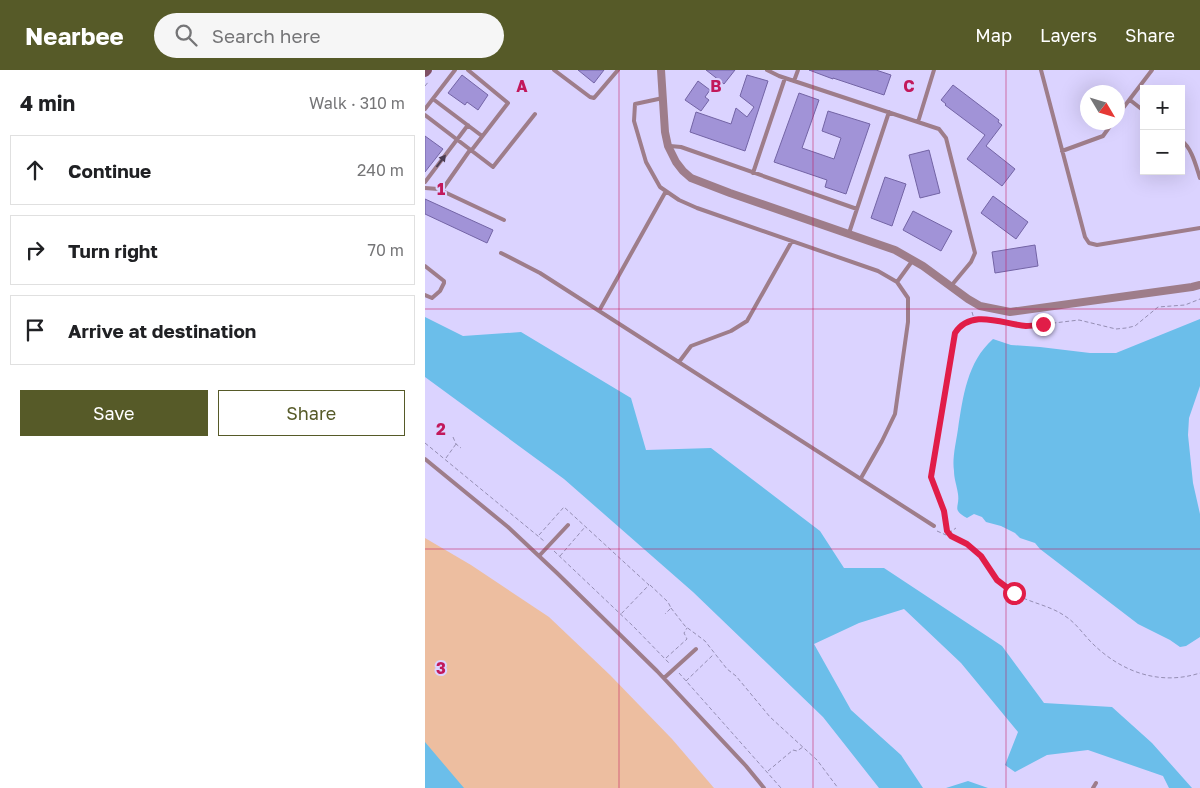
<!DOCTYPE html>
<meta charset="utf-8">
<style>
body{margin:0;font-family:"Golos Text",sans-serif;background:#f6f6f6;color:#202124}
.controls{position:absolute;right:15px;top:15px;display:grid;overflow:hidden;border-radius:0px;box-shadow:0 5px 20px #0002}
.controls button{width:45px;height:45px;display:grid;place-items:center;padding:0;border:0;border-bottom:1px solid #e0e0e0;background:#fff;color:#202124;font:25px sans-serif}
.compass{position:absolute;left:655px;top:15px;width:45px;height:45px;border-radius:50%;background:#fff;box-shadow:0 5px 20px #0002;rotate:128deg}
.stop{position:absolute;width:15px;height:15px;margin:-11px;border:4px solid #e11d48;border-radius:50%;background:#fff}
.stop.end{background:#e11d48;border-color:#fff;box-shadow:0 1px 5px #0008}
.list{margin:0;padding:0;list-style:none}
h2{display:flex;justify-content:space-between;align-items:center;height:65px;margin:0;padding:0 20px;font-size:21px}
h2 small{font-size:16px;font-weight:400;color:#757577}
.list li{display:grid;grid-template-columns:32px 1fr auto;gap:15px;align-items:center;box-sizing:border-box;height:70px;margin:0 10px 10px;padding:0 10px;border:1px solid #e0e0e0;border-radius:0px}
.list b{display:block;font-size:19px;white-space:nowrap}
.list em{font-size:16px;font-style:normal;color:#757577}
.actions{display:flex;gap:10px;padding:15px 20px}
.actions a{flex:1;padding:11px 0;border:1px solid #565a28;border-radius:0px;text-align:center;font-size:18px;color:#565a28}
.actions .main{background:#565a28;color:#fff}
.icon{flex:none;width:28px;height:28px;fill:none;stroke:currentColor;stroke-width:2;stroke-linecap:round;stroke-linejoin:round}
.map{position:relative;flex:none;width:775px;height:718px;overflow:hidden}
header{display:flex;align-items:center;gap:30px;box-sizing:border-box;height:70px;padding:0 25px;background:#565a28;color:#fff}
header strong{font-size:24px}
nav{display:flex;gap:28px;margin-inline-start:auto;font-size:18px}
.search{width:350px;height:45px;background:#f6f6f6;display:flex;align-items:center;gap:12px;box-sizing:border-box;padding:0 18px;border-radius:28px;color:#757577;font-size:19px}
main{display:flex}
aside{flex:1;background:#fff}
.map>svg:first-child{display:block}
.green{fill:#edbea0}
.water{fill:#6bbeea}
.building{fill:#a193d7;stroke:#7364a5}
.lines{fill:none;stroke-linecap:round;stroke-linejoin:round}
.path{stroke:#958eb3;stroke-width:1;stroke-dasharray:4 2.5;stroke-linecap:butt}
.lane{stroke:#9e7d8a;stroke-width:4}
.street{stroke:#9e7d8a;stroke-width:8}
.secondary{stroke:#7f5064;stroke-width:10}
.oneway{fill:#4b3d53}
.route{stroke:#e11d48;stroke-width:6}
.grid{fill:none;stroke:#c2185b;stroke-width:1;stroke-opacity:0.55}
.grid-label{font-size:16px;text-anchor:middle;font-weight:bold;fill:#c2185b;stroke:#dbd3ff;stroke-width:4;stroke-linejoin:round;paint-order:stroke}
</style>
<header>
<strong>Nearbee</strong>
<div class="search"><svg class="icon" aria-label="search" viewBox="0 0 24 24"><circle cx="10" cy="10" r="6"/><path d="M15 15l6 6"/></svg>Search here</div>
<nav><a>Map</a><a>Layers</a><a>Share</a></nav>
</header>
<main>
<aside>
<h2>4 min<small>Walk · 310 m</small></h2>
<ul class="list">
<li><svg class="icon" aria-label="ahead" viewBox="0 0 24 24"><path d="M12 20V5M6 11l6-6 6 6"/></svg><div><b>Continue</b></div><em>240 m</em></li>
<li><svg class="icon" aria-label="right" viewBox="0 0 24 24"><path d="M7 20v-9h11M14 6l5 5-5 5"/></svg><div><b>Turn right</b></div><em>70 m</em></li>
<li><svg class="icon" aria-label="arrive" viewBox="0 0 24 24"><path d="M6 21V4h12l-3 4 3 4H6"/></svg><div><b>Arrive at destination</b></div></li>
</ul>
<div class="actions"><a class="main">Save</a><a>Share</a></div>
</aside>
<div class="map">
<svg width="775" height="718" viewBox="0 0 775 718">
<rect width="100%" height="100%" fill="#dbd3ff"/>
<path class="green" d="M0,468l46,27 78,52 61,58 62,64 42,49h-289z"/>
<path class="water" d="M0,247l38,19 58,-4 110,66 15,52 65,-2 109,83 24,37h40l118,78 42,57 68,4 40,36 40,45h-23l-6,-12 -75,-26 -41,5 -32,17 -10,-7 13,-33 -57,-69 -57,-54 -45,14 -45,21 37,66 50,45 22,33h-44l-56,-71 -130,-125 -129,-113 -139,-102z
M775,249v67l-11,32 -1,17 5,48 7,31v123l-14,9 -6,1 -10,-7 -32,-16 -98,-75 -5,-6 -15,-5 -5,-5 -14,-7 -15,-4 -4,-5 -8,-3 -7,4c-16,-9 -7,-10 -9,-24 -1,-8 -4,-15 -4,-23 -2,-13 2,-28 4,-42 5,-32 9,-67 35,-90l18,6 29,2 50,6h26z
M0,672l39,46h-39z
M543,711l20,7h-42z"/>
<path class="building" d="M153,0h26l-10,13z
M281,0h29l-11,14z
M384,0h67l15,5 -7,20 -51,-17v1z
M37,5l26,20 -10,15 -11,-8 -2,3 -17,-12z
M322,5l21,6 -23,70 -55,-19 6,-20 35,12 5,-16 11,9 7,-10 -14,-11z
M273,11l12,9 -5,7 4,3 -8,11 -16,-11z
M528,15l46,35 -1,2 4,3 -16,21 29,23 -13,17 -35,-27 18,-24 -40,-30 1,-1 -5,-4z
M374,23l20,7 -17,48 32,11 7,-21 -19,-7 6,-20 42,13 -24,70 -21,-7 2,-7 -53,-18z
M0,66l18,13 -18,23z
M504,80l11,43 -20,5 -11,-43z
M460,107l21,7 -14,42 -21,-8z
M568,126l35,26 -12,17 -35,-26z
M0,129l68,31 -6,13 -62,-29z
M488,141l39,20 -11,20 -38,-21z
M610,175l3,21 -43,7 -3,-21z"/>
<g class="lines">
<path class="path" d="M0,16l4,-5
M547,242l2,7 -15,7 -4,7 -23,133c-2,21 8,28 12,47 1,6 0,13 3,19 5,9 20,12 28,19 15,12 21,32 38,42 17,10 36,12 52,23 11,7 18,18 27,27 29,29 68,43 108,30
M550,249h11l43,7 50,-6 37,9 10,-1 9,-2 23,-19 27,-2 15,-6
M28,367l3,7 5,4
M0,373l119,98
M21,388l10,-14
M512,461l9,4 10,-7
M114,465l25,-28 85,78 -28,29
M129,481l79,75 36,37
M135,486l25,-29
M225,515l18,17 3,6 -6,6
M246,538l14,18 20,15 22,28 9,7 34,41 47,43 21,28
M241,588l21,-19 -3,-6 3,-5
M254,603l102,115
M261,611l28,-27
M343,701l25,-21 4,1 6,-4"/>
<path class="lane" d="M43,0l40,33 -37,48
M129,0l36,27 4,1 24,-28
M342,0l12,6 160,53 7,9 29,115 -4,9 -20,24
M616,0l44,167 4,6 8,2 103,-17
M369,11l4,-11
M238,28l-28,6 -1,17 12,41 14,25 19,13 18,8 181,63 19,11 11,16v24l-13,92 -13,27 -21,37
M8,29l49,37
M705,30l14,11
M0,39l30,-39
M0,45l68,52 42,-53
M692,46l35,-46
M493,52l16,-52
M756,70c11,8 15,26 19,38
M245,76l11,1 176,62
M637,81l41,-15 10,-14
M328,103l32,-95
M0,112l43,-57
M0,118l13,1 66,31
M17,120l28,-40
M424,163l40,-121
M76,183l39,20 394,253
M0,196l19,15v2l-4,8 -8,7 -7,-3
M472,212l16,-22
M174,241l67,-120
M254,292l12,-16 40,-15 16,-10 45,-80
M0,389l83,68 49,46 100,98 89,95 18,22
M114,486l29,-31
M239,608l32,-29
M668,718l3,-5"/>
<path class="street" d="M236,0l4,62 3,14 8,16 7,9 8,7 39,15 165,57 28,16 45,33 12,7 30,6 182,-25 8,-2"/>
<path class="secondary" d="M0,2l2,-2"/>
</g>
<defs><path id="oneway-solid" d="M-6-.8H1V-3.2L6.5 0L1 3.2V.8H-6Z" transform="scale(1.25)"/></defs>
<use class="oneway" href="#oneway-solid" transform="translate(16 91) rotate(-53)"/>
<g class="lines">
<path class="route" d="M589,523l-17,-13 -16,-24 -14,-12 -16,-8 -4,-5 -3,-20 -13,-34 24,-144c16,-25 48,-9 71,-7 6,0 11,-1 17,-2"/>
</g>
<path class="grid" d="M194,0v718M388,0v718M581,0v718M0,239h775M0,479h775"/>
<g class="grid-label">
<text x="97" y="22">A</text>
<text x="291" y="22">B</text>
<text x="484" y="22">C</text>
<text x="16" y="125">1</text>
<text x="16" y="365">2</text>
<text x="16" y="604">3</text>
</g>
</svg>
<div class="controls">
<button>+</button>
<button>−</button>
</div>
<svg class="compass" viewBox="-18 -18 36 36"><path d="M0-13l5 13h-10z" fill="#e53935"/><path d="M0 13l5-13h-10z" fill="#757577"/></svg>
<div class="stop" style="left:589px;top:523px"></div>
<div class="stop end" style="left:618px;top:254px"></div>
</div>
</main>
